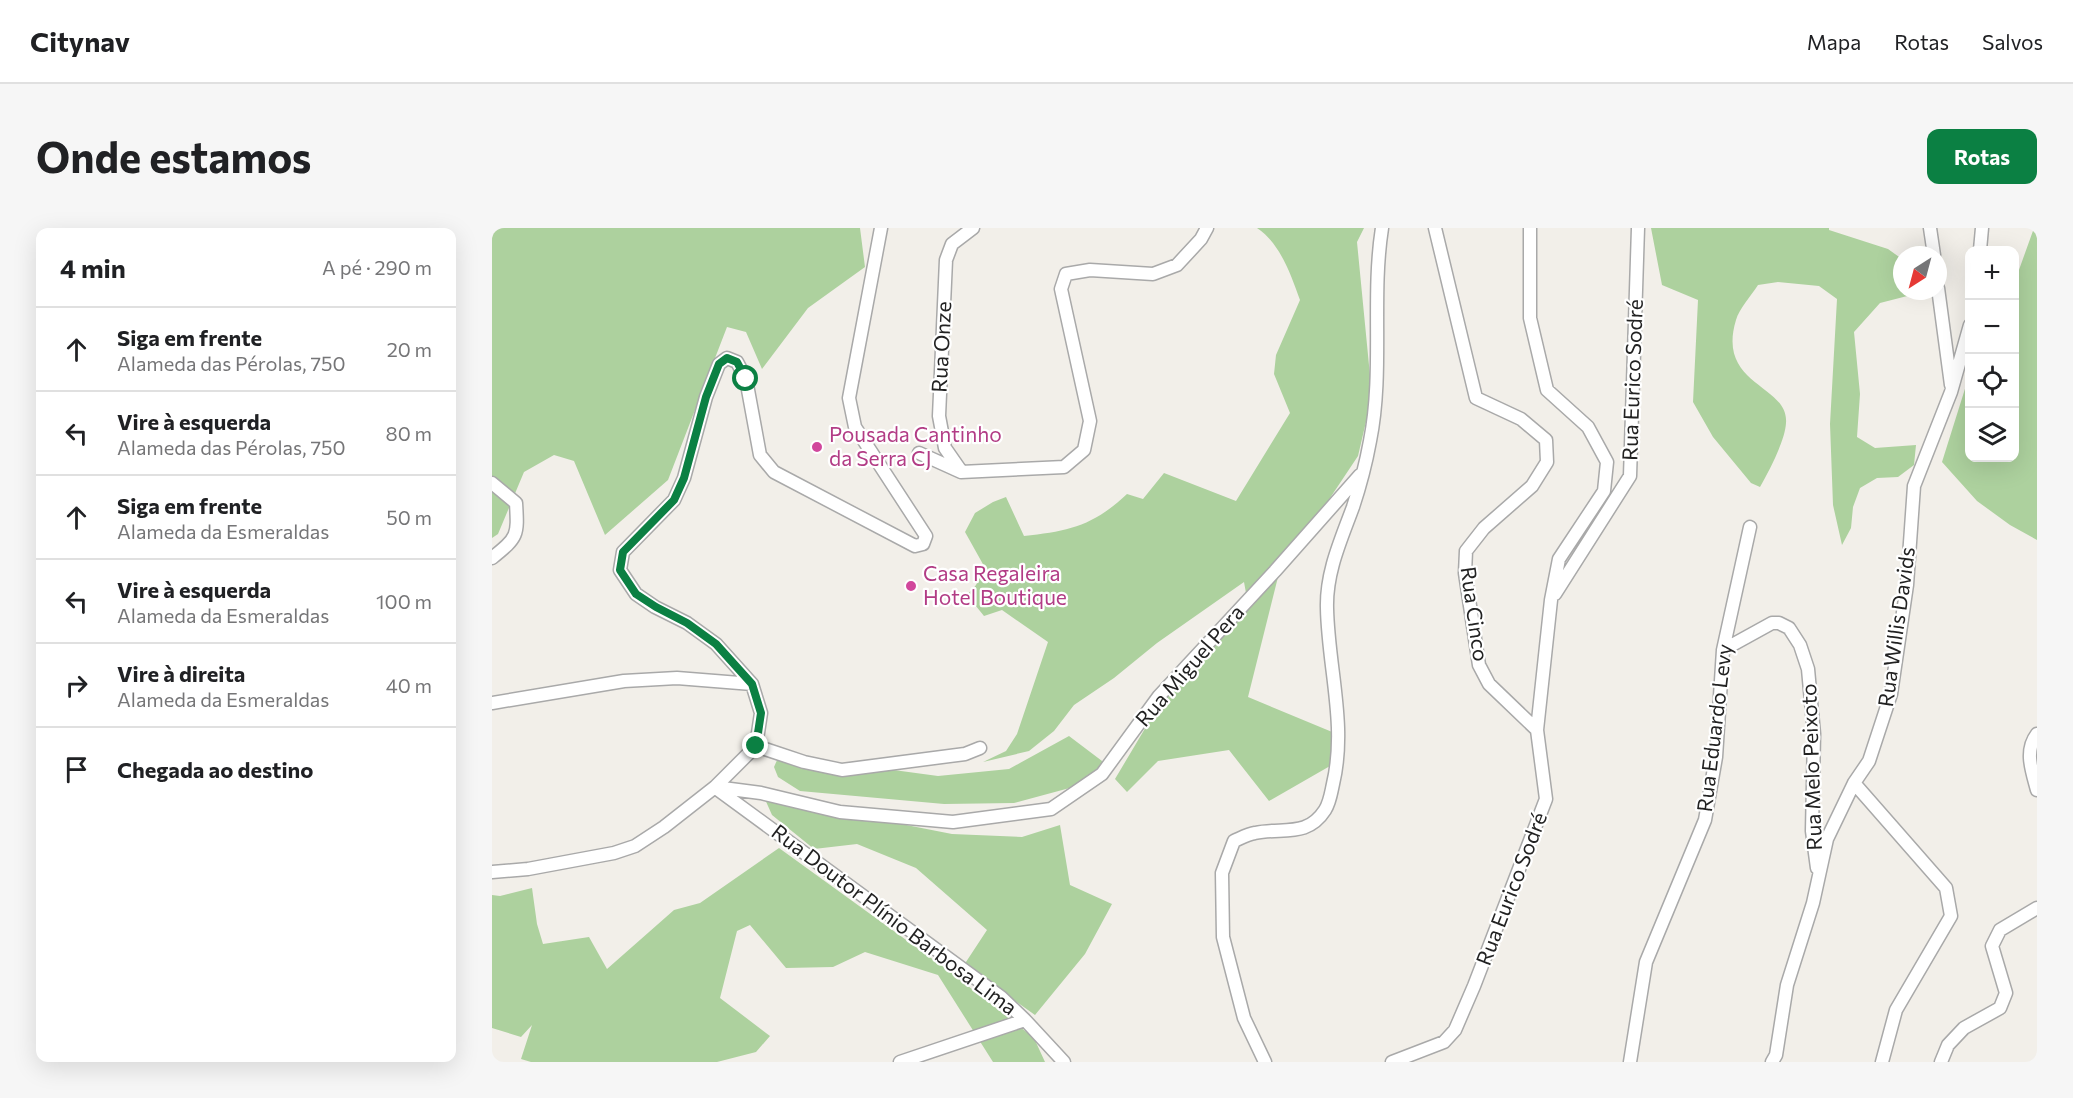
<!DOCTYPE html>
<html lang="pt">
<meta charset="utf-8">
<style>
body{margin:0;font-family:Commissioner,sans-serif;background:#f6f6f6;color:#202124}
.controls{position:absolute;right:18px;top:18px;display:grid;overflow:hidden;border-radius:12px;box-shadow:0 6px 24px #0002}
.controls button{width:54px;height:54px;display:grid;place-items:center;padding:0;border:0;border-bottom:2px solid #e0e0e0;background:#fff;color:#202124;font:30px sans-serif}
.compass{position:absolute;left:1401px;top:18px;width:54px;height:54px;border-radius:50%;background:#fff;box-shadow:0 6px 24px #0002;rotate:216deg}
.stop{position:absolute;width:18px;height:18px;margin:-14px;border:4px solid #0b8043;border-radius:50%;background:#fff}
.stop.end{background:#0b8043;border-color:#fff;box-shadow:0 2px 6px #0008}
.list{margin:0;padding:0;list-style:none}
h2{display:flex;justify-content:space-between;align-items:center;height:78px;margin:0;padding:0 24px;font-size:26px}
h2 small{font-size:20px;font-weight:400;color:#757577}
.list li{display:grid;grid-template-columns:39px 1fr auto;gap:18px;align-items:center;box-sizing:border-box;height:84px;padding:0 24px;border-top:2px solid #e0e0e0}
.list b{display:block;font-size:22px;white-space:nowrap}
.list p{margin:0;font-size:20px;white-space:nowrap;color:#757577}
.list em{font-size:20px;font-style:normal;color:#757577}
.icon{flex:none;width:33px;height:33px;fill:none;stroke:currentColor;stroke-width:2;stroke-linecap:round;stroke-linejoin:round}
.map{position:relative;flex:none;width:1545px;height:834px;overflow:hidden;border-radius:12px}
header{display:flex;align-items:center;gap:36px;box-sizing:border-box;height:84px;padding:0 30px;background:#fff;border-bottom:2px solid #e0e0e0}
header strong{font-size:28px}
nav{display:flex;gap:33px;margin-inline-start:auto;font-size:21px}
.intro{display:flex;align-items:center;justify-content:space-between;box-sizing:border-box;height:144px;padding:0 36px}
h1{margin:0;font-size:42px}
.button{padding:15px 27px;border-radius:12px;background:#0b8043;color:#fff;font-size:21px;font-weight:700}
main{display:flex;gap:36px;padding:0 36px}
aside{flex:1;background:#fff;border-radius:12px;box-shadow:0 6px 24px #0002}
.map>svg:first-child{display:block}
.forest{fill:#add19e}
.lines{fill:none;stroke-linecap:round;stroke-linejoin:round}
.street-casing{stroke:#a9a9a9;stroke-width:15}
.street{stroke:#fff;stroke-width:12}
.route{stroke:#0b8043;stroke-width:8}
.hotel-dot{fill:#d1479c;stroke:#fff;stroke-width:2}
.labels{text-anchor:middle;stroke-width:4.5;stroke-linejoin:round;paint-order:stroke}
.street-label{font-size:21px;fill:#222;stroke:#fff}
.hotel-label{font-size:21px;fill:#b23c85;stroke:#fff;text-anchor:start}
</style>
<header>
<strong>Citynav</strong>
<nav><a>Mapa</a><a>Rotas</a><a>Salvos</a></nav>
</header>
<div class="intro"><h1>Onde estamos</h1><a class="button">Rotas</a></div>
<main>
<aside>
<h2>4 min<small>A pé · 290 m</small></h2>
<ul class="list">
<li><svg class="icon" aria-label="ahead" viewBox="0 0 24 24"><path d="M12 20V5M6 11l6-6 6 6"/></svg><div><b>Siga em frente</b><p>Alameda das Pérolas, 750</p></div><em>20 m</em></li>
<li><svg class="icon" aria-label="left" viewBox="0 0 24 24"><path d="M17 20v-9H6M10 6l-5 5 5 5"/></svg><div><b>Vire à esquerda</b><p>Alameda das Pérolas, 750</p></div><em>80 m</em></li>
<li><svg class="icon" aria-label="ahead" viewBox="0 0 24 24"><path d="M12 20V5M6 11l6-6 6 6"/></svg><div><b>Siga em frente</b><p>Alameda da Esmeraldas</p></div><em>50 m</em></li>
<li><svg class="icon" aria-label="left" viewBox="0 0 24 24"><path d="M17 20v-9H6M10 6l-5 5 5 5"/></svg><div><b>Vire à esquerda</b><p>Alameda da Esmeraldas</p></div><em>100 m</em></li>
<li><svg class="icon" aria-label="right" viewBox="0 0 24 24"><path d="M7 20v-9h11M14 6l5 5-5 5"/></svg><div><b>Vire à direita</b><p>Alameda da Esmeraldas</p></div><em>40 m</em></li>
<li><svg class="icon" aria-label="arrive" viewBox="0 0 24 24"><path d="M6 21V4h12l-3 4 3 4H6"/></svg><div><b>Chegada ao destino</b></div></li>
</ul>
</aside>
<div class="map">
<svg width="1545" height="834" viewBox="0 0 1545 834">
<rect width="100%" height="100%" fill="#f2efe9"/>
<path class="forest" d="M0,0h368l5,39 -57,41 -46,61 -16,-37 -19,-5 -59,153 -63,55 -31,-74 -20,-6 -30,17 -26,62 -6,4z
M765,0h107l-7,14 15,154 -14,60 -54,81 -19,12 -37,148 89,37 -7,32 -61,35 -40,-51 -71,11 -31,31 -12,-13 44,-74 89,-101 -4,-22 -87,61 -43,35 -40,27 -20,26 -25,20 -46,11 23,-11 11,-17 31,-92 -46,-32 -18,6 -17,-21 9,-10 8,-19 -19,-34 10,-19 18,-11 13,-5 18,39c45,-5 69,-10 103,-42l16,5 21,-26 72,28 54,-88 -16,-39 2,-19 24,-55c-9,-25 -20,-57 -43,-72z
M1159,0h178v2l59,19 14,10v32h17v2l-39,10 -26,29 6,62 -3,43 18,11 41,-3 -2,20 -16,12 -21,1 -17,10 -7,19 -2,21 -9,17 -9,-40 -3,-81 7,-125 -18,-13 -41,-4 -20,3c-7,11 -19,24 -22,35 -20,66 53,64 50,103 -1,18 -17,48 -26,64l-9,-4 -38,-46 -20,-35 5,-102 -36,-15z
M1542,0h3v312l-27,-15 -33,-24 -35,-39 27,-86 1,82h44l1,-177z
M577,508l37,28 -29,22 -63,17 -70,1 -144,-13 -22,-14 -4,-10 4,-9 19,-4 30,7 111,15 71,-7z
M272,569l188,37 70,3 38,-12 10,60 42,19 -27,50 -50,61 -71,-50 23,-35 -71,-62 -59,-24 -43,5 -42,-34z
M287,620l170,123 85,67 11,24h-52l-55,-87 -73,-23 -32,15 -47,1 -36,-43 -13,6 -17,67 50,38 -14,16 -39,10h-186l-10,-3 11,-34 -11,12 -29,-9v-133l8,1 32,-8 5,36 6,20 46,-7 18,32 67,-59 26,-7z"/>
<g class="lines">
<defs>
<path id="street" d="M943,0l41,170 45,21 25,21 1,22 -15,24 -48,42 -18,23 -1,22 14,92 10,19 48,46
M1438,0l4,27
M1488,22l2,-22
M1446,60l13,97
M427,225l42,19 103,-5 20,-17 6,-29 -29,-132 5,-15 24,-4 63,4 24,-9 24,-26 6,-11
M469,243l-16,-23 -6,-32 7,-156 6,-16 21,-16
M0,255l24,20c2,33 2,34 -24,55
M1063,366l75,-118 8,-248
M1231,422l49,-27h7l10,5 11,17 8,24 6,65 -2,97 5,37
M0,475l132,-22 53,-3 75,6
M1545,506c-13,17 -5,37 0,56
M264,518l48,16 38,8 123,-16 15,-6
M1362,555l92,105 5,28 -55,94 -14,52
M223,559l46,6 79,19 113,10 98,-13 51,-35 57,-78 116,-125 85,-96
M225,561l284,208 24,23 39,42
M0,644l36,-3 86,-16 21,-7 29,-19 51,-40 41,-41 5,-33 -9,-29 -36,-40 -29,-21 -32,-16 -19,-13 -16,-24 3,-18 51,-52 10,-22 22,-81 13,-33 8,-6 10,4 9,17 14,76 14,17 141,74 8,-2 3,-8 -71,-109 -6,-29 32,-170
M408,834l125,-42
M773,834l-21,-44 -21,-81 -1,-64 12,-32c7,-3 14,-7 21,-8 28,-6 52,5 70,-23 5,-8 6,-17 8,-26 14,-59 -5,-117 -6,-176 -1,-36 14,-68 26,-101 7,-21 13,-44 17,-66 14,-70 1,-143 12,-213
M900,834l52,-20 11,-12 19,-44 72,-187 -9,-69 14,-130 8,-41 45,-68 3,-29 -19,-35 -41,-37 -17,-72v-90
M1138,834l16,-100 59,-142 11,-63 7,-107 27,-123
M1280,834l4,-7 11,-70 26,-82 14,-64 27,-56 15,-22 22,-67 16,-109 7,-99 37,-94 19,-67
M1449,834l7,-17 16,-17 36,-20 6,-15 -14,-47 8,-16 37,-22"/>
</defs>
<use href="#street" class="street-casing"/>
<use href="#street" class="street"/>
</g>
<g class="lines">
<path class="route" d="M254,151l-9,-17 -10,-4 -8,6 -13,33 -22,81 -10,22 -51,52 -3,18 16,24 20,13 31,16 29,21 36,40 9,29 -5,33"/>
</g>
<g class="hotel-dot">
<circle cx="325" cy="219" r="6"/>
<circle cx="419" cy="358" r="6"/>
</g>
<g class="labels">
<g class="street-label">
<text transform="translate(450 119) rotate(-87)" y="7">Rua Onze</text>
<text transform="translate(1141 152) rotate(-88)" y="7">Rua Eurico Sodré</text>
<text transform="translate(982 386) rotate(82)" y="7">Rua Cinco</text>
<text transform="translate(1405 399) rotate(-82)" y="7">Rua Willis Davids</text>
<text transform="translate(698 438) rotate(-49)" y="7">Rua Miguel Pera</text>
<text transform="translate(1223 500) rotate(-83)" y="7">Rua Eduardo Levy</text>
<text transform="translate(1320 539) rotate(-92)" y="7">Rua Melo Peixoto</text>
<text transform="translate(1020 661) rotate(-69)" y="7">Rua Eurico Sodré</text>
<text transform="translate(402 692) rotate(37)" y="7">Rua Doutor Plínio Barbosa Lima</text>
</g>
<g class="hotel-label">
<text x="337" y="214">Pousada Cantinho<tspan x="337" dy="24">da Serra CJ</tspan></text>
<text x="431" y="353">Casa Regaleira<tspan x="431" dy="24">Hotel Boutique</tspan></text>
</g>
</g>
</svg>
<div class="controls">
<button>+</button>
<button>−</button>
<button><svg class="icon" aria-label="locate" viewBox="0 0 24 24"><circle cx="12" cy="12" r="6"/><path d="M12 2v4M12 18v4M2 12h4M18 12h4"/></svg></button>
<button><svg class="icon" aria-label="layers" viewBox="0 0 24 24"><path d="M12 4l9 5-9 5-9-5zM3 14l9 5 9-5"/></svg></button>
</div>
<svg class="compass" viewBox="-18 -18 36 36"><path d="M0-13l5 13h-10z" fill="#e53935"/><path d="M0 13l5-13h-10z" fill="#757577"/></svg>
<div class="stop" style="left:254px;top:151px"></div>
<div class="stop end" style="left:264px;top:518px"></div>
</div>
</main>
